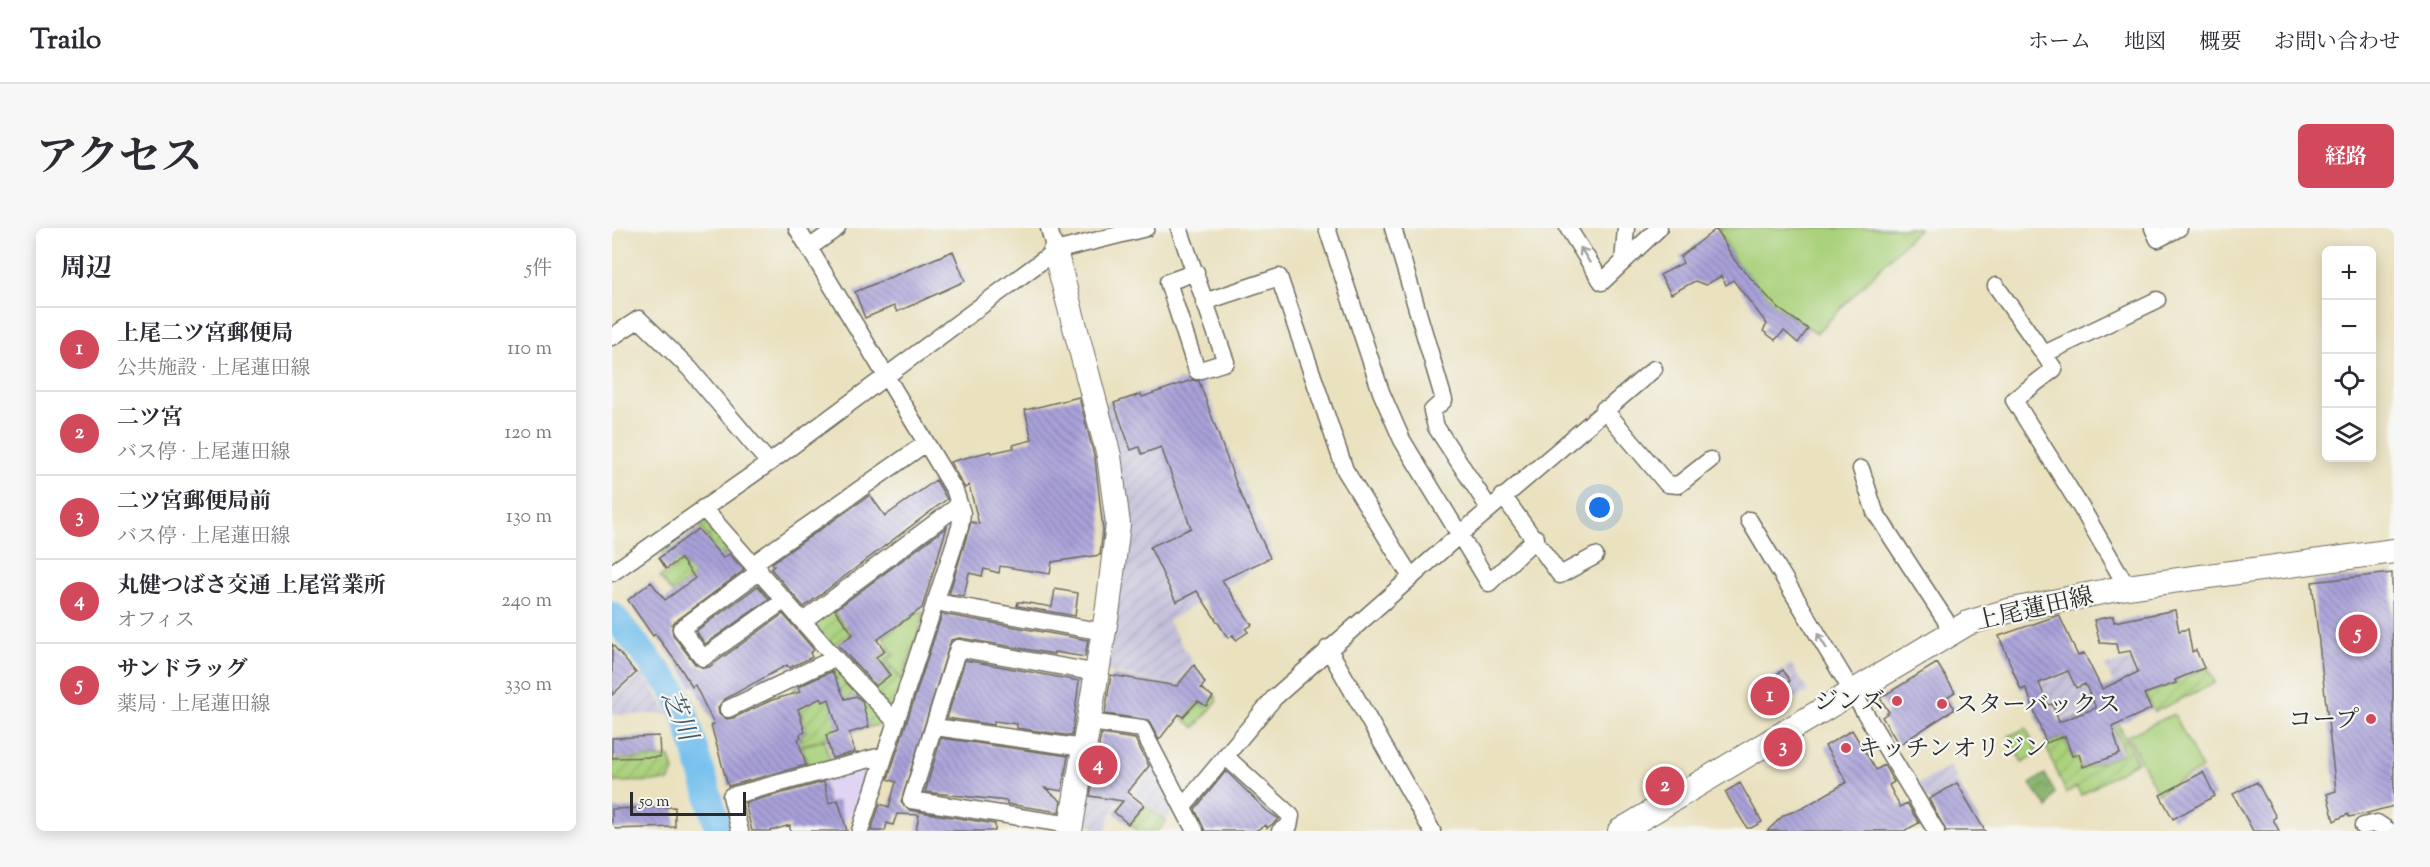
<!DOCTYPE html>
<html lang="ja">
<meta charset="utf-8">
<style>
body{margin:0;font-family:"Sorts Mill Goudy","Noto Serif JP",serif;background:#f7f7f7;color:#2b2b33}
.controls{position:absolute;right:18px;top:18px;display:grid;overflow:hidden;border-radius:9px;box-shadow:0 3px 15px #0003}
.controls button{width:54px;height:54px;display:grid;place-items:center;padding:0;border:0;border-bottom:2px solid #e1e1e2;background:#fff;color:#2b2b33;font:30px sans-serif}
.scale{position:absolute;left:18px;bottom:15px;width:116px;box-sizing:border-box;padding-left:6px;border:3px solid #2b2b2b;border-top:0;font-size:16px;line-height:21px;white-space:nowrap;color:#2b2b2b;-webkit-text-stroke:4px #f6f6f2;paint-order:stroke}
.you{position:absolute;left:988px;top:280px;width:21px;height:21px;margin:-15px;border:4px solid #fff;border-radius:50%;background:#1a73e8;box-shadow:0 0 0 9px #1a73e833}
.badge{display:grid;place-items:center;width:39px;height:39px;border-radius:50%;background:#d1495b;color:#fff;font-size:20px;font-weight:700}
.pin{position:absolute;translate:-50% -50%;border:3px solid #fff;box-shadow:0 2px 6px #0006}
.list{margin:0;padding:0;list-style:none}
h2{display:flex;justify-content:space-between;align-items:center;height:78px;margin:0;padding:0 24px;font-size:26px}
h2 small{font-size:20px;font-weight:400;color:#7c7c81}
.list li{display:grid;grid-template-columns:39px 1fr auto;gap:18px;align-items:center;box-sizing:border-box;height:84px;padding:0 24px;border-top:2px solid #e1e1e2}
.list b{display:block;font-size:22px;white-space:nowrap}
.list p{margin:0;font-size:20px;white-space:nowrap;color:#7c7c81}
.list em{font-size:20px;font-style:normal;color:#7c7c81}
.icon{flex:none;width:33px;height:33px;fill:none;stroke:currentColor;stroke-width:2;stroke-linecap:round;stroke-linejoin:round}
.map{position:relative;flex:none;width:1782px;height:603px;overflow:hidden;border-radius:9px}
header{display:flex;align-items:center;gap:36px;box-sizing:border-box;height:84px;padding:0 30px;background:#fff;border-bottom:2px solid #e1e1e2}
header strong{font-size:28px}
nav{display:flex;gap:33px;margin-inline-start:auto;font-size:21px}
.intro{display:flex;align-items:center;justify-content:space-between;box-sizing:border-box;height:144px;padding:0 36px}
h1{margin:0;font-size:42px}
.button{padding:15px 27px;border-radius:9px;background:#d1495b;color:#fff;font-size:21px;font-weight:700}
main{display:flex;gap:36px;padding:0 36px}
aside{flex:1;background:#fff;border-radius:9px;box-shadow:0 3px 15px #0003}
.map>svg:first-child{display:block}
.built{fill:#e1d4f3}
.industrial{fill:url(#industrial-furrows)}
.green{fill:#aad17c;stroke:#6a7e54;stroke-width:1.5}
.forest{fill:url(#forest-crowns);stroke:#596f4c;stroke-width:1.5}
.garden{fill:url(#garden-furrows);stroke:#6a7e54;stroke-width:1.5}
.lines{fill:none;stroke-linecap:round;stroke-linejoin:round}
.river{stroke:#75c0ee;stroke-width:27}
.building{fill:url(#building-back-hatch);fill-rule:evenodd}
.street-casing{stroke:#6e6b5f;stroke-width:19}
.secondary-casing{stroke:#6e6b5f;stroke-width:26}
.street{stroke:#fff;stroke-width:16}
.secondary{stroke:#fff;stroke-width:24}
.oneway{stroke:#a0a0a0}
.poi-dot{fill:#d1495b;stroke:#f6f6f2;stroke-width:2}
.labels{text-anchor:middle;stroke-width:4.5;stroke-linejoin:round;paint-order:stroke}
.street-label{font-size:24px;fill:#2b2b2b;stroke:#f6f6f2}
.poi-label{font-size:24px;fill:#2b2b2b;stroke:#f6f6f2;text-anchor:end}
.water-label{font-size:26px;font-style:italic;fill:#415866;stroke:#f6f6f2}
</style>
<header>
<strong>Trailo</strong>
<nav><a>ホーム</a><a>地図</a><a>概要</a><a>お問い合わせ</a></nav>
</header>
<div class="intro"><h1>アクセス</h1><a class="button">経路</a></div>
<main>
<aside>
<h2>周辺<small>5件</small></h2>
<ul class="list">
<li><span class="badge">1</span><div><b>上尾二ツ宮郵便局</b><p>公共施設 · 上尾蓮田線</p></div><em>110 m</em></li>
<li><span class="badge">2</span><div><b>二ツ宮</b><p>バス停 · 上尾蓮田線</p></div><em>120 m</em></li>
<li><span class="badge">3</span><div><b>二ツ宮郵便局前</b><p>バス停 · 上尾蓮田線</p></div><em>130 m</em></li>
<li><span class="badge">4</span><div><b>丸健つばさ交通 上尾営業所</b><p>オフィス</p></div><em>240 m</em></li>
<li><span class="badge">5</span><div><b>サンドラッグ</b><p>薬局 · 上尾蓮田線</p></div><em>330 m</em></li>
</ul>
</aside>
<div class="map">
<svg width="1782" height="603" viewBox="0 0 1782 603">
<defs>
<pattern id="industrial-furrows" width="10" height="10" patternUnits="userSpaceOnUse" patternTransform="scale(1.5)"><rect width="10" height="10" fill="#c5c0da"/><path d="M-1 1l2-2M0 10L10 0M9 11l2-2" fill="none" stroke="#a9a5bb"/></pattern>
<pattern id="forest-crowns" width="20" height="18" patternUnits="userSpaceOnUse" patternTransform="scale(1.5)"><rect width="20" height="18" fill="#87b36c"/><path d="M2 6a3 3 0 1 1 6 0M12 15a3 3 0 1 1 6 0" fill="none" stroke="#6f9259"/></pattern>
<pattern id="garden-furrows" width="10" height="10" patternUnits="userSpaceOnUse" patternTransform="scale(1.5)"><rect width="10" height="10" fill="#aad17c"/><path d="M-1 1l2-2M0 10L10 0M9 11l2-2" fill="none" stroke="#92b46b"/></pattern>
<pattern id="building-back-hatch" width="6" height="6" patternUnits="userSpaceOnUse" patternTransform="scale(1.5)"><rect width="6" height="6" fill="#a9a1d9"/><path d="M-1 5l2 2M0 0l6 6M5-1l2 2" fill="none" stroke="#8a83b0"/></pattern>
</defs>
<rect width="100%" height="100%" fill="#f6f6f2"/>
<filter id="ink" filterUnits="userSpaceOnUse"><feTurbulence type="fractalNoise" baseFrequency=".0167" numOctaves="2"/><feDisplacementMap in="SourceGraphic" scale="12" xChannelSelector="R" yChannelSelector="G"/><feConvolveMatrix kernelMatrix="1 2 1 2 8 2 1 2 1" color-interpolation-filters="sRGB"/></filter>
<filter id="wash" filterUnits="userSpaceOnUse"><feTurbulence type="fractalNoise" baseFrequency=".008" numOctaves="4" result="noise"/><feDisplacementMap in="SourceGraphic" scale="24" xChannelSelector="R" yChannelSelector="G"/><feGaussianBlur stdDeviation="1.35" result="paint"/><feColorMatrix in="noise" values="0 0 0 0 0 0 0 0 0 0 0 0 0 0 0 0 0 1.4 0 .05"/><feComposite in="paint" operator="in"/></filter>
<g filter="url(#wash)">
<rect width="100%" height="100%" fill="#eae1bf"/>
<path class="built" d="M261,535l3,3 -16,48 -30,9 -6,-22 5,-2 -6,-21z"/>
<path class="industrial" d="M588,146l73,183 -105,64 25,42 -18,22 -70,-14 9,-48 -11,-219z
M1520,432l4,12 -23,11 -8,-18z
M1179,436l17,27 -15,10 -9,-14 8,-6 -8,-13z
M31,445l26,41 -57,1v-18z
M1456,445l9,17 9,-3 8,19 -34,13 -6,-17 -4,1 -3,-6 -18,8 -5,-13z
M507,529l6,23 -20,51h-7l-16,-13 3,-22 26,4z
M542,535l22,44 -9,13 -33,-27z
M1338,538l8,15 -33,19 -9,-15z"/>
<path class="green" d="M1106,0h201l-102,105 -39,-25 -43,-47z
M307,384h6l-23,68 -16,-19 7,-6 -10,-18z
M1562,486l28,55 -44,24 -31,-57z
M1414,500l12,26 -16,8 -13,-26z
M212,512l7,24 -22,6 -7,-24z"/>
<path class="forest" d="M1433,546l10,19 -7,15 -18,-24z"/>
<path class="garden" d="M96,291l24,30 -60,44 -12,-16 13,-10 -12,-18 7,-5 19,24 17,-12 6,-16 -11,-14z
M219,380l15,20 9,-4 -2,11 -2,-2 -19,13 -17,-19 1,-6z
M1567,420l11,27 18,-8 7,16 -61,29 -9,-18 32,-11 -2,-6z
M277,421l5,6 -8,6 16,19 -6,28 -6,1 -19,-20 10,-7 2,2 8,-9 -13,-17z
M224,439l52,55 -107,29 -10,-33 6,-2 1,3 22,-6 2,6 -24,7 5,18 19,-5 -1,-5 5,-2 -12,-45z
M603,467l2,6 -22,27 -11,-9 14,-17 7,5z
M1505,493l20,41 -56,33 -5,-8 -10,6 -21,-49 19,-7 8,20 4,-1 6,13 39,-14 2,-4 -11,-28z
M58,529l4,14 -6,10 -56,1v-22z
M533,577l21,16 -8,10h-20l-8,-7z"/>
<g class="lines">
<path class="river" d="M0,387l61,74 11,22 35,120"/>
</g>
<g id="blocks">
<path class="building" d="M1104,1l19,32 43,47 30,21 -10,14 -14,-12 -9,9 -12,-9 4,-7 -34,-44 -7,5 -5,-9 -15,9 -11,-4 -24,13 -11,-19 23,-12 -3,-6z
M341,23l12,30 -68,31 -3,-6 -29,12 -10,-26z
M580,152l7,1 38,105 33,72 -48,22 30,45 -6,4 2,3 -12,8 -3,-5 -5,3 -31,-47 -21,11 -26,-55 41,-19 -30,-81 -19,7 -3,-7 -8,3 -17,-47 27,-9 1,3z
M467,169l16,62 8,71 -3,25 -48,7 -2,12 -50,-8 -1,7 -15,-4 -2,7 -13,-3 -5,23 -15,-2 22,-72 8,2 -10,-39 -4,3 -15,-26 41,-11v2l23,-5 -1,-3 19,-5 -7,-30z
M324,252l11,19 -143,108 -33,-38 3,-3 -2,-3 98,-68 15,21z
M335,299l-25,81 -45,32 8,11 -9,6 14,18 -14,11 -38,-41 15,-11 -18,-24z
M86,301l25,29 6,-4 15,16 -72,54 1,11 22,29 9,4 5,-1 74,-53 31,36 -4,3 2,4 -23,11 -2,-3 -64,35 -5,8 1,6 8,5 6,-1 39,-18 28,-8 -2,-5 34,-16 13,28 11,-3 6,5 7,26 -20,6 6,19 -23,6 -6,-23 12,-4 -9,-32 -6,3 -2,-4 -23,11 7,23 -5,2 1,4 -3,1 8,26 -78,21 -17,-61 3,-1 -19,-39 -3,2 -12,-20 -25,-33 -2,2 -25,-36 23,-18 14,18 30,-22 -14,-19 -15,10 -7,-11z
M1780,345l2,233 -30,8 -15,3 -1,-3 -14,7 -7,-27 9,-3 -24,-209z
M146,358l11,13 -64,45 -9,-13z
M443,361l23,4 -3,23 -58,-10 1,-4h4l30,5z
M1563,382l4,21 9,-2 4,23 4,-2 8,18 -29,12 1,3 -32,11 7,15 -39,18 8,27 -37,13 -4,-13 -7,2 -7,-20 -19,7 -20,-55 -5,2 -22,-54 60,-21 19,41 6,-3 18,36 36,-17 -8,-21 -12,2 -2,-9 -16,-1 -6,-23 19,-4 1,6zM1456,443l8,17 9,-4 11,24 -37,14 -7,-18 -4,1 -9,-22z
M330,386l146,26 -3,17 -31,-5v2l-94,-16 -9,2 -50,162 8,8 86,14v7h-79l3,-16 -22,-1 -4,11 -6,-2 -2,8h-14l9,-27 9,3 7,-25 -8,-3z
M0,416l24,29 -24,22z
M353,432l114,21 -7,55 -55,-8v-4l-23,-3v4l-47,-7z
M1325,435l18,29 -8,5 8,12 -56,36 -17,-28 7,-5 -9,-14z
M582,437l11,18 -4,5 12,9 -7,9 -8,-5 -15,16 -4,-3 -20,26 -11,-20 -43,-6 6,-39 66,11z
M1171,442l7,11 -9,5 6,10 -23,13 -12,-20z
M1240,502l24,40 8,-5 10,17 -5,3 11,22 7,-4 12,20 -15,8h-137l17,-16 19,-7 44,-26 -22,-36z
M489,506l34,5 14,27 -21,26 16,13 -16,19 -14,-12 9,-11 -33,-5z
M47,508l1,21 -48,1v-20z
M329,510l127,18 -6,35 -17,-3 16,13 -2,11 -52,-8v-3l-82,-9z
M614,543l41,40 12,8 -12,9 -1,-3 -11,6h-50l-10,-22z
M1591,544l12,24 -42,23 -13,-24z
M212,554l5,21 9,-3 9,31h-57v-6l-20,6h-18l-7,-28z
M1645,554l19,35 -3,2 6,12h-26l-20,-37z
M1128,555l22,39 -11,6h-4l-22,-36z
M1345,555l28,48h-39l-17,-32z
M63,579v20l-63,2v-20z"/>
</g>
</g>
<g filter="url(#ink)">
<use href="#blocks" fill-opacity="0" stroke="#6e6b5f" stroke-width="1.5"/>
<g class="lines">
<defs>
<path id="street" d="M185,0l158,263 7,22 -2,14 -100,304
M437,0l6,23
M567,0l47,134 -29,9 -29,-89 28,-10
M715,0l54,164 21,48 87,143 47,-45
M781,0l51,172 -12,11 4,16 53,81
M956,0l34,54 57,-54
M1541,0l5,11 21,-11
M197,20l28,-20
M1011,34l3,-34
M1384,58l48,68
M592,74l75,-25 66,193 66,107
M0,109l27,-18 50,49 80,95
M992,181l63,75 11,1 32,-25
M1249,241l14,43 77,118
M891,268l57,79 35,-19
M91,280l132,150 61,64
M1137,292l187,311
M141,336l173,-121
M148,343l-79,58 22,29 82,-58
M0,345l157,-110 286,-212 91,-23
M1515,359l-42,-73 -71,-114 40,-31 -10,-15 113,-54
M323,374l169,30
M191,393l156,-116
M716,420l104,183
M116,481l107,-51
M477,494l53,7 53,102
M323,499l149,21
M613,528l66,60 -2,10 -9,5
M571,579l91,-109 184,-162 196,-167
M459,597l-160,-25 47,-152 140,25
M1751,598l14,-3 12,8
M128,603l-9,-35 154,-41"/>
<path id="secondary" d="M443,23l54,205 9,68 -10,83 -38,224
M1008,603l348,-208 40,-12 119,-24 267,-36"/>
</defs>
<use href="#street" class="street-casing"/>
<use href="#secondary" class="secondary-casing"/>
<use href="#street" class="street"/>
<use href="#secondary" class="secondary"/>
</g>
<defs><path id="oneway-shaft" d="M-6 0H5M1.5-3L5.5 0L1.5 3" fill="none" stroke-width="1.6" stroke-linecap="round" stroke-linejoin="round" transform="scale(1.5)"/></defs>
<g class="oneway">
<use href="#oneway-shaft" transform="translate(973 27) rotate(-122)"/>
<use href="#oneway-shaft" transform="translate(1210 413) rotate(-121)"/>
</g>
</g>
<g class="poi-dot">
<circle cx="1285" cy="473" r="6"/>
<circle cx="1330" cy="476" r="6"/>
<circle cx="1759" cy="491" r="6"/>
<circle cx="1234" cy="520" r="6"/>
</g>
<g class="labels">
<g class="street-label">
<text transform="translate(1422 380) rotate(-13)" y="8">上尾蓮田線</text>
</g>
<g class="poi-label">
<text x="1273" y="481">ジンズ</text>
<text x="1342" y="484" text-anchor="start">スターバックス</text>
<text x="1747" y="499">コープ</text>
<text x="1246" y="528" text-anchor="start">キッチンオリジン</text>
</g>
<g class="water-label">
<text transform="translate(68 487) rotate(67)" y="9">芝川</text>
</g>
</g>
</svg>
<div class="controls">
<button>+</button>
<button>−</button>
<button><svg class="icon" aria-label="locate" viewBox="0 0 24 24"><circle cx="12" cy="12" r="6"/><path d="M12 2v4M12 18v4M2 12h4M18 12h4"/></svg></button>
<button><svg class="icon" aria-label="layers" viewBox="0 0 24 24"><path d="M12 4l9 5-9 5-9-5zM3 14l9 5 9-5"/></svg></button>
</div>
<div class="scale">50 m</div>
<div class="you"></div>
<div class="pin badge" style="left:1158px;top:468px">1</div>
<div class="pin badge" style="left:1053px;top:558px">2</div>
<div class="pin badge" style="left:1171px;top:519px">3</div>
<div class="pin badge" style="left:486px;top:537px">4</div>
<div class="pin badge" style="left:1746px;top:406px">5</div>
</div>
</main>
